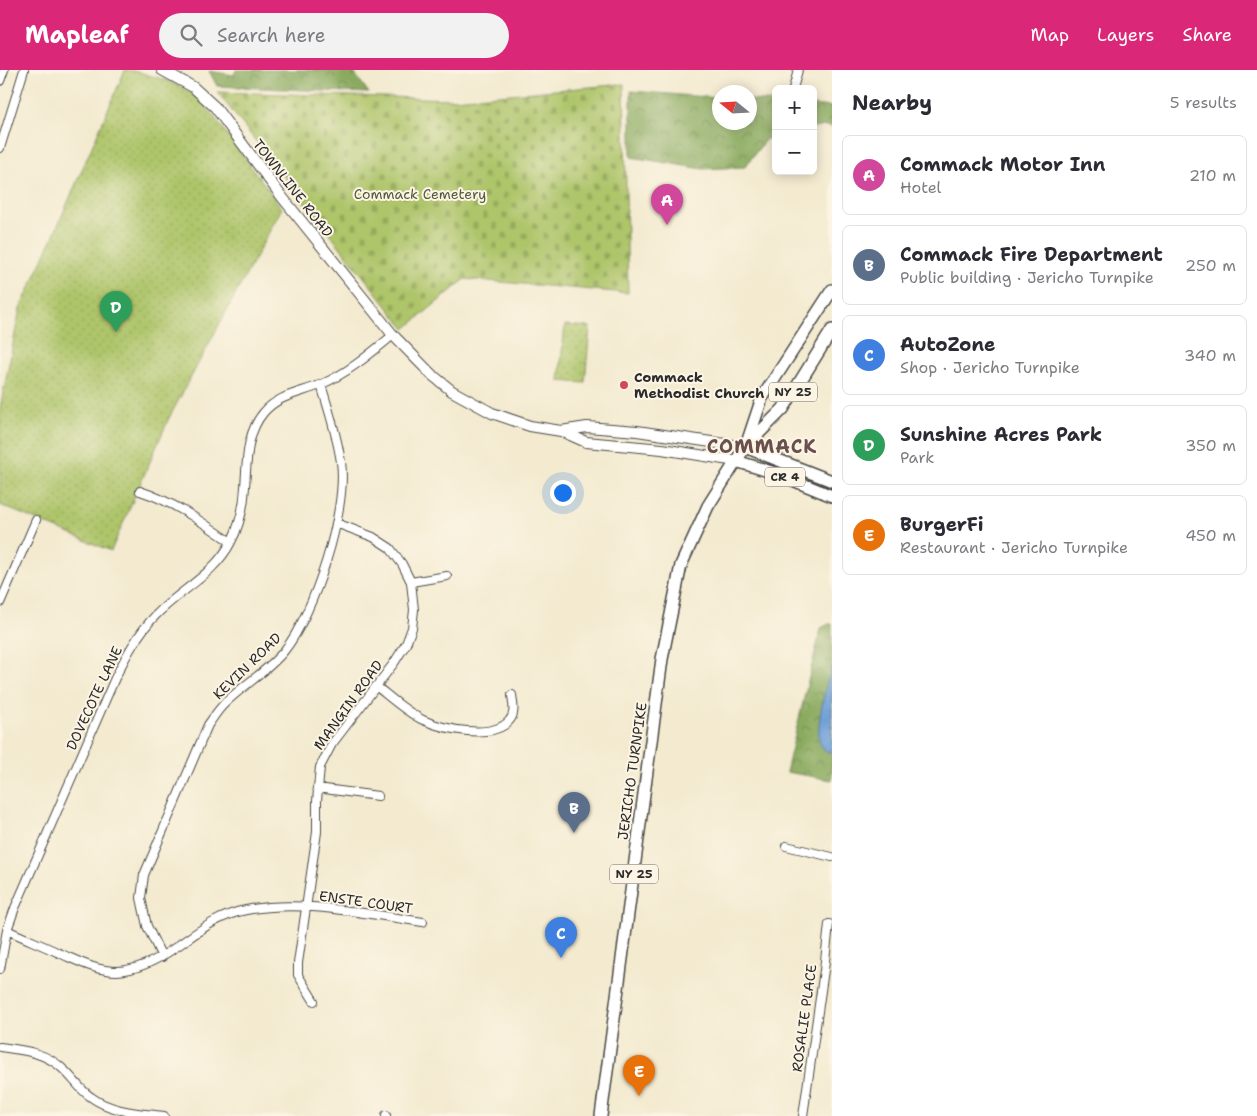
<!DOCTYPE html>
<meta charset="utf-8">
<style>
body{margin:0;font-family:"Shantell Sans",sans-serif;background:#f2f2f3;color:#2b2b33}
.controls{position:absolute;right:15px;top:15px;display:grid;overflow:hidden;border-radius:8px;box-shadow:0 2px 12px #0003}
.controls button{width:45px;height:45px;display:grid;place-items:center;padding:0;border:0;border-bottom:1px solid #e1e1e2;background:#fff;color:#2b2b33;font:25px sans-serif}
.compass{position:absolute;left:712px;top:15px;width:45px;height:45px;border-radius:50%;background:#fff;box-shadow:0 2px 12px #0003;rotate:288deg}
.you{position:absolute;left:562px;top:422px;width:18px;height:18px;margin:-12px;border:4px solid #fff;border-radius:50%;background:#1a73e8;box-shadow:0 0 0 8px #1a73e833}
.badge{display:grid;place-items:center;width:32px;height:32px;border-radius:50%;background:#db2777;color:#fff;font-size:16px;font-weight:700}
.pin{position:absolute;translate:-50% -41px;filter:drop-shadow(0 1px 2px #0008)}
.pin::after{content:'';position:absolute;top:26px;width:18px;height:15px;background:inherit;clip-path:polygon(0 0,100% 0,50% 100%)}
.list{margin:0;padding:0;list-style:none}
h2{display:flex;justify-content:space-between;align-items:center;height:65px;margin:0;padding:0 20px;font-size:21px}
h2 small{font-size:16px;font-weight:400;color:#7c7c81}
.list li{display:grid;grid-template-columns:32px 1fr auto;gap:15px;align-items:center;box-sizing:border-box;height:80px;margin:0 10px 10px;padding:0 10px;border:1px solid #e1e1e2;border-radius:8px}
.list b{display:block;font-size:19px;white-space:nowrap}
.list p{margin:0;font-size:16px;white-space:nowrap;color:#7c7c81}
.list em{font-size:16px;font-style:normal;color:#7c7c81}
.icon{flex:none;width:28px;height:28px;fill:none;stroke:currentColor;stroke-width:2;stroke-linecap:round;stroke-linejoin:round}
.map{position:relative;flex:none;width:832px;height:1046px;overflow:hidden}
header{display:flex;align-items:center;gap:30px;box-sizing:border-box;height:70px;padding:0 25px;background:#db2777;color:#fff}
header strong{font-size:24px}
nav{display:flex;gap:28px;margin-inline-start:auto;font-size:18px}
.search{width:350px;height:45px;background:#f2f2f3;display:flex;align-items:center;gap:12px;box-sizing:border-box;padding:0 18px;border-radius:28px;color:#7c7c81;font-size:19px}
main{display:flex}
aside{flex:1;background:#fff}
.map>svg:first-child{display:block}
.forest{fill:url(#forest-crowns);stroke:#5a6a44}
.cemetery{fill:url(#cemetery-stones);stroke:#6c784a}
.park{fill:url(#park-dots);stroke:#6c784a}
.water{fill:#6a9dd6;stroke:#4a6480}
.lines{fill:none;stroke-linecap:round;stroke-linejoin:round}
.minor-casing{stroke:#494844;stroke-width:10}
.secondary-casing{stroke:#494844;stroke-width:12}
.primary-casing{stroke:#494844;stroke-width:14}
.minor{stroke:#fff;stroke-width:8}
.secondary{stroke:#fff;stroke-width:10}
.primary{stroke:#fff;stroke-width:11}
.poi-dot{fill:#d1495b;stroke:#fcf5e5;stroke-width:2}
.labels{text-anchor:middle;stroke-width:4;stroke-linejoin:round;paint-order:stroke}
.shield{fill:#fcf5e5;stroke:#6a6863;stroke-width:1}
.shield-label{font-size:12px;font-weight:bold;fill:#2b2b2b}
.street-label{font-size:14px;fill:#2b2b2b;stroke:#fcf5e5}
.park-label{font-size:14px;fill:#52593e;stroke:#fcf5e5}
.poi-label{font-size:14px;font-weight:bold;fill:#2b2b2b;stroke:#fcf5e5;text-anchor:start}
.district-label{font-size:19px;font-weight:bold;letter-spacing:1px;fill:#69504d;stroke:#fcf5e5}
</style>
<header>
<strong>Mapleaf</strong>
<div class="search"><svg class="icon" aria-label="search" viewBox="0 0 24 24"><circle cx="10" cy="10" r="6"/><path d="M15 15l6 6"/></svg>Search here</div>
<nav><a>Map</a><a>Layers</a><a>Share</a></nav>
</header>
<main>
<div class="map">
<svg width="832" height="1046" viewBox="0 0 832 1046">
<defs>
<pattern id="forest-crowns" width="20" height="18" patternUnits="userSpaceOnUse" patternTransform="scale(1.25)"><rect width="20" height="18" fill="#8aaa5e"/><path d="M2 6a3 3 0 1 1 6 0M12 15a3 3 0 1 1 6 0" fill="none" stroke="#718b4e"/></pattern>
<pattern id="cemetery-stones" width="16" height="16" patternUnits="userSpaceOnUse" patternTransform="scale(1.25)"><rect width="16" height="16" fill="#aec56a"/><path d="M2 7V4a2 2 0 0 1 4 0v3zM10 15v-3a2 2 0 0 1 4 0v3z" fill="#96a95c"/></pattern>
<pattern id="park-dots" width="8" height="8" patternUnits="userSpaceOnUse" patternTransform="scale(1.25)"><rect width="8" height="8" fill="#aec56a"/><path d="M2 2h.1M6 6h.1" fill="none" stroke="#96a95c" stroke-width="1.8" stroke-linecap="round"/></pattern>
</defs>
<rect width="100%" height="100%" fill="#fcf5e5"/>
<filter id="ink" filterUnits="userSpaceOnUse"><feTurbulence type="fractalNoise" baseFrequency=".02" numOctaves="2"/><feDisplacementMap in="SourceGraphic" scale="10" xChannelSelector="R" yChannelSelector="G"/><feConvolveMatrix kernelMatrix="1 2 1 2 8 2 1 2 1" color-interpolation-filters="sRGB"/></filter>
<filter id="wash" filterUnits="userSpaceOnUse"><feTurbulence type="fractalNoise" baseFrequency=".0096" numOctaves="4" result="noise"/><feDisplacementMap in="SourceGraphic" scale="20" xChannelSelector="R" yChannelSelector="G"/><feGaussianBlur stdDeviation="1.12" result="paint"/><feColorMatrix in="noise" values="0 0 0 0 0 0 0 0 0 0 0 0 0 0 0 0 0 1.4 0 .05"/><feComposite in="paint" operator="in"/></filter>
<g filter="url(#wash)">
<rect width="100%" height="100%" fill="#f3eacf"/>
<path class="forest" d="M236,0h116l17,23 -152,-7 -8,-15 25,4z
M631,21l88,7 1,24h30v-22l26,2v35l-10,2 -21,28 -42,2 -72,-12z
M813,35l19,2v20l-7,-1 -12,2z
M829,554h3v156l-46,-8 35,-144z"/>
<path class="cemetery" d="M624,14l4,209 -163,-14 -60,50 -188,-237 237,7z"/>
<path class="park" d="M125,0c8,0 15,2 23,5 26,7 37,12 57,30l77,103 -113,210 -58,133 -111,-46v-97l20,-99 32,-70z
M565,255l25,2 -5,56 -26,-2z"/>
<path class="water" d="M832,597v86c-5,-1 -10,-4 -12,-9 -5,-17 6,-60 12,-77z"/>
</g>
<g filter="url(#ink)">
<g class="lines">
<defs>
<path id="minor" d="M0,11l4,-11
M793,19l5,-19
M0,78l24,-78
M140,421c34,11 62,31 91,51
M411,512l36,-6
M0,533l36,-83
M376,616c15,12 30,26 47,34 20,9 69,20 86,1 7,-7 4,-17 3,-26
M317,718l61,8
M786,776l46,11
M7,860c17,8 35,15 52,23 19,8 37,18 58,18 21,-1 42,-12 59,-24 22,-15 42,-32 70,-37 58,-11 119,4 177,12
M162,887l-15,-31 -6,-28 3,-23 64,-150c5,-7 10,-15 16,-21 19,-19 43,-32 60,-53 30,-37 64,-141 57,-189 -4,-26 -12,-52 -20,-77
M0,899l7,-39 8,-22 100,-230c11,-22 23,-45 41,-63 24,-25 59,-41 75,-73 9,-17 13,-37 14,-55 2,-26 1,-54 19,-75 16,-18 38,-19 58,-28 26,-11 49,-31 71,-49
M314,931l-16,-26v-12l19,-131v-31l3,-34 12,-23 62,-81 12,-19 6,-16 2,-18 -3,-28 -9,-18 -12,-16 -17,-11 -37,-14
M0,977c23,3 46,5 64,23 9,8 16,20 27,27 20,15 49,16 73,19
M386,1046v-1
M803,1046l21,-146 5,-46"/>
<path id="secondary" d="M162,0l31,17 22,20 67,90 111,138 38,39 21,17 40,22 38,13 31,5 25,11 76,7 74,12
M561,361l26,-4 50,4 108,16"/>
<path id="primary" d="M747,373l15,-45 70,-108
M745,377l87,34
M736,391l42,13 54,22
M601,1046l61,-457 19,-94 27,-59 37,-59 38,-38 49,-79"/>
</defs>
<use href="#minor" class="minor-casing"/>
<use href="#secondary" class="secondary-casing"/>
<use href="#primary" class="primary-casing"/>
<use href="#minor" class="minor"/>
<use href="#secondary" class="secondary"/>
<use href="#primary" class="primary"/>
</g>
</g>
<circle class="poi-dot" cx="624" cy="315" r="5"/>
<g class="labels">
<g class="shield">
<rect x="769" y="312.5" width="48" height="19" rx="4"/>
<rect x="765" y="397.5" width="40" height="19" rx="4"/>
<rect x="610" y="794.5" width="48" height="19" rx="4"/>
</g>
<g class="shield-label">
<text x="793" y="326">NY 25</text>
<text x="785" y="411">CR 4</text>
<text x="634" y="808">NY 25</text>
</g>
<g class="street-label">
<text transform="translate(293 118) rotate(52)" y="5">TOWNLINE ROAD</text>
<text transform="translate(247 596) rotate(-44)" y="5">KEVIN ROAD</text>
<text transform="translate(94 628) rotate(-65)" y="5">DOVECOTE LANE</text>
<text transform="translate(348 635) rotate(-54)" y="5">MANGIN ROAD</text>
<text transform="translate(632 701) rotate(-82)" y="5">JERICHO TURNPIKE</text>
<text transform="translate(366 832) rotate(8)" y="5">ENSTE COURT</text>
<text transform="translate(804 948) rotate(-82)" y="5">ROSALIE PLACE</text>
</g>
<g class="park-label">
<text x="420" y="129">Commack Cemetery</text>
</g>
<g class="poi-label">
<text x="634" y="312">Commack<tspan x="634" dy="16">Methodist Church</tspan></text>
</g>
<g class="district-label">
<text x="762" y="383">COMMACK</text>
</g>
</g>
</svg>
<div class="controls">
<button>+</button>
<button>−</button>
</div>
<svg class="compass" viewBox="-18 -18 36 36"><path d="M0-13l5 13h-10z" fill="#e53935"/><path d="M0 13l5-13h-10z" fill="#7c7c81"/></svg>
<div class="you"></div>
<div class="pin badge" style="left:667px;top:155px;background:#d1479c">A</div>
<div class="pin badge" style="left:574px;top:763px;background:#5c6f8a">B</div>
<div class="pin badge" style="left:561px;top:888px;background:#3f7fe0">C</div>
<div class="pin badge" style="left:116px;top:262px;background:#2e9e5b">D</div>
<div class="pin badge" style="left:639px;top:1026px;background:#e8710a">E</div>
</div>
<aside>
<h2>Nearby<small>5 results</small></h2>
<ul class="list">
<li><span class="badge" style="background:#d1479c">A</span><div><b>Commack Motor Inn</b><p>Hotel</p></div><em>210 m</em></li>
<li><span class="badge" style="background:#5c6f8a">B</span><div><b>Commack Fire Department</b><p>Public building · Jericho Turnpike</p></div><em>250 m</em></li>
<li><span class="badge" style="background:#3f7fe0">C</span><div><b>AutoZone</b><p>Shop · Jericho Turnpike</p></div><em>340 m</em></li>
<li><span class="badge" style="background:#2e9e5b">D</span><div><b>Sunshine Acres Park</b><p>Park</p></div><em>350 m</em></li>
<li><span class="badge" style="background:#e8710a">E</span><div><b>BurgerFi</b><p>Restaurant · Jericho Turnpike</p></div><em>450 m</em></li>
</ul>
</aside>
</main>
